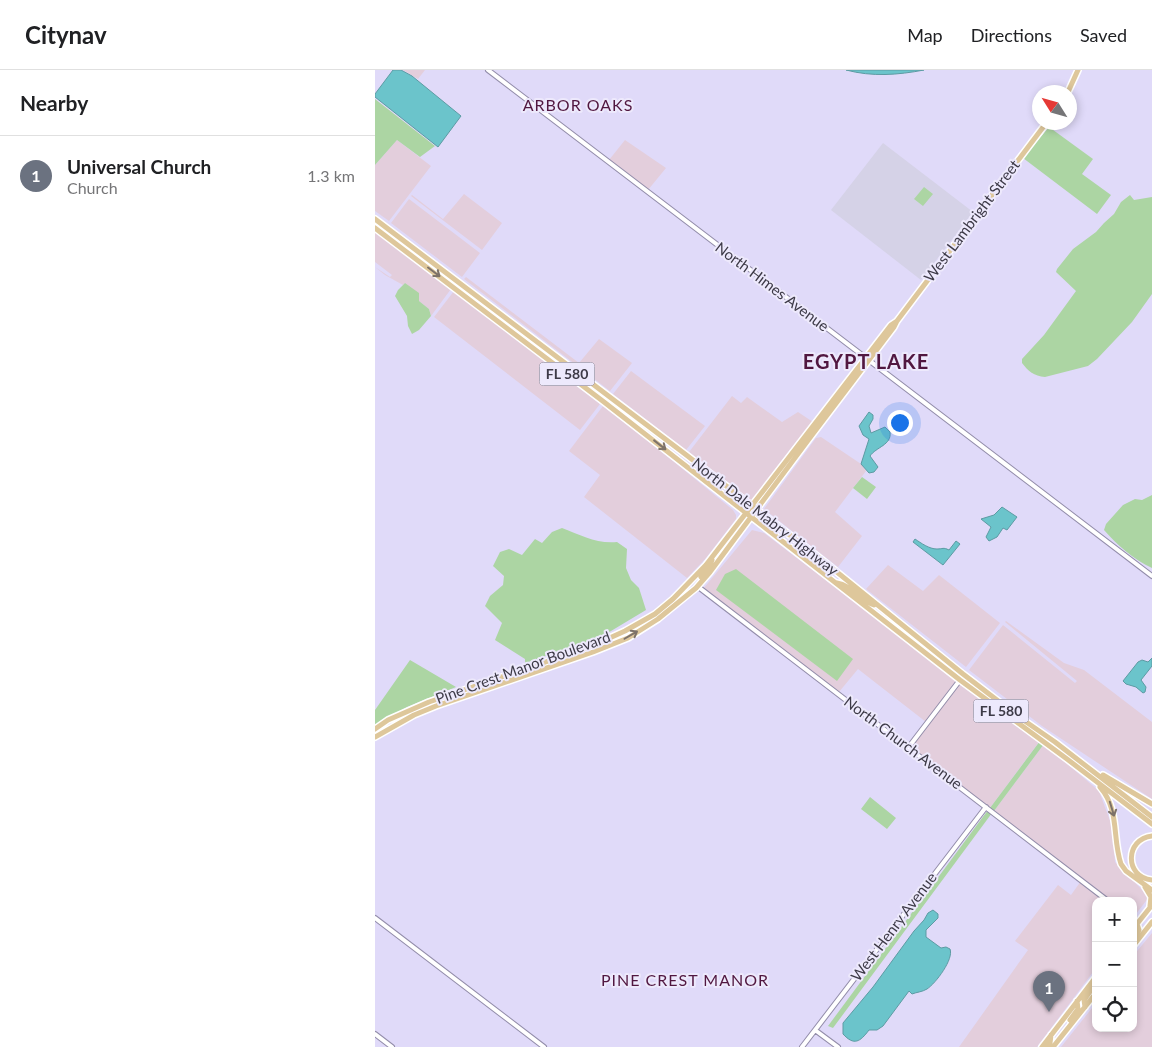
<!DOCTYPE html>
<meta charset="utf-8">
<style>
body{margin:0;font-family:Lato,sans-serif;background:#f6f6f6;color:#202124}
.controls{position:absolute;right:15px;bottom:15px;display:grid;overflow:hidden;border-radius:10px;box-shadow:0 2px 8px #0003}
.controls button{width:45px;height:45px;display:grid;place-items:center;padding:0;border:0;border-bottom:1px solid #e0e0e0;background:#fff;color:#202124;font:25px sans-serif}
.compass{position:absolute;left:657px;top:15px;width:45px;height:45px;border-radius:50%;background:#fff;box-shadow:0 2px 8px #0003;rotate:307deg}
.you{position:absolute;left:524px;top:352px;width:18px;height:18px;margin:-12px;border:4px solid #fff;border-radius:50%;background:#1a73e8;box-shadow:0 0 0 8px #1a73e833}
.badge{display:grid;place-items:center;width:32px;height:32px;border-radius:50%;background:#0f766e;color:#fff;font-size:16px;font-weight:700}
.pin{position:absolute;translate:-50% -41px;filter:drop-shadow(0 1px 2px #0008)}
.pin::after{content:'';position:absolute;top:26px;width:18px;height:15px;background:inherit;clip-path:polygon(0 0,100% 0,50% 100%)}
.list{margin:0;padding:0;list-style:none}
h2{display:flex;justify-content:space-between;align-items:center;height:65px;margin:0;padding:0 20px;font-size:21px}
h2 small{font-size:16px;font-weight:400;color:#757577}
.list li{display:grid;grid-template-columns:32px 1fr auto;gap:15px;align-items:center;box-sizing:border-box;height:80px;padding:0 20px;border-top:1px solid #e0e0e0}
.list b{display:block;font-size:19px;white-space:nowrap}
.list p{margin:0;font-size:16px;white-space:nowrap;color:#757577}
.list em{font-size:16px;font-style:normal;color:#757577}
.icon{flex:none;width:28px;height:28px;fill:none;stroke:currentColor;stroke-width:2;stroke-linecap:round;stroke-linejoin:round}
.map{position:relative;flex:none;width:777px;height:977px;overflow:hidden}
header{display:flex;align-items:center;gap:30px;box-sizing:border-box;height:70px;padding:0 25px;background:#fff;border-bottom:1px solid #e0e0e0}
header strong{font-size:24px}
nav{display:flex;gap:28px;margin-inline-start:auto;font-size:18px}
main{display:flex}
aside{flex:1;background:#fff}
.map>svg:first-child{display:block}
.commercial{fill:#e3cedc}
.education{fill:#d5d2e7}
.green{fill:#acd5a3}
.water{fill:#6bc4cb;stroke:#5d9ba3}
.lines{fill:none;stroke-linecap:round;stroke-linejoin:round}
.minor-casing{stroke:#938daa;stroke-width:6}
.major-casing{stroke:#fff;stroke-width:8}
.minor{stroke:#fff;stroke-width:4}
.major{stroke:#dec79b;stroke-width:5}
.oneway{stroke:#7d7269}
.labels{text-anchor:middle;stroke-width:4;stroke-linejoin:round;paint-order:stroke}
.shield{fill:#ede9fc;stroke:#726e7d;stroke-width:1}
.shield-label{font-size:14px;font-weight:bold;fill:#3d3a47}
.street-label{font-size:15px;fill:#3d3a47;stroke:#ede9fc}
.neighbourhood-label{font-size:16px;letter-spacing:1px;fill:#511740;stroke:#ede9fc}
.district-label{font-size:20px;font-weight:bold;letter-spacing:1px;fill:#511740;stroke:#ede9fc}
</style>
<header>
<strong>Citynav</strong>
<nav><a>Map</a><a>Directions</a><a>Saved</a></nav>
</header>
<main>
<aside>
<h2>Nearby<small></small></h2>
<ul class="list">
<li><span class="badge" style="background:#6b7280">1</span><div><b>Universal Church</b><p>Church</p></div><em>1.3 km</em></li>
</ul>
</aside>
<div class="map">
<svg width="777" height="977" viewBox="0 0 777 977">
<rect width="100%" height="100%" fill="#e0daf9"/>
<path class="commercial" d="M28,0h22l-7,9z
M22,70l34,26 -42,55 -14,-10v-46z
M250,70l41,28 -18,22 -39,-30z
M89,124l38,29 -20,27 -71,-54 1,-1 31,24z
M34,129l71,54 -18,24 -71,-54z
M0,160l76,59 -20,27 -2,-7 -10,-8 -14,-18 -2,2 -18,-10 -10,-8 15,10 2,-2 -17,-13z
M91,207l113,86 20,-24 33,24 -22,28 -146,-112z
M79,221l146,113 -20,26 -146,-113z
M256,301l74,55 -19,24 -73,-56z
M357,326l9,7 6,-6 35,25 16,-10 15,10 -20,24 -41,55 -63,-49z
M228,336l48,37 82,67 3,5v4l-30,39 -19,20 -103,-81 16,-22 -31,-24z
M446,367l40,27 5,7 -31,41 27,24 -24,31 -74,-58 52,-71z
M377,460l12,3 193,147 -31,42 -68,-53 -19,23 -136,-103z
M513,495l35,26 16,-16 61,48 -34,44 -100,-78z
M631,551l58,42 20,7 68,52v77l-110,-73 -73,-56 34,-45 72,58 2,-2 -72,-59z
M585,612l79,60 -49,66 -79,-61z
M669,674l55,47 13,35 3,36 34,35 -16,21v-17h-22l-117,-90z
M706,811l25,20h-10v67l-59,79h-78l69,-97 -13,-9 43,-56 13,10z
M777,863v114h-91l35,-44v25h37v-72z"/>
<path class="education" d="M508,73l90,69 -52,68 -90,-70z"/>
<path class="green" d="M0,29l60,47 -15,11 -23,-17 -22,25z
M674,57l44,32 -11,15 29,21 -14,19 -74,-56z
M549,117l9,7 -10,12 -9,-7z
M755,125l4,5 18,-3v97l-20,28 -35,37 -9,7 -43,11c-11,-1 -17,-6 -23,-14v-4l22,-24 32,-44 -20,-19 1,-3 16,-20 23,-17 8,-9 10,-9 7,-12z
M30,213l14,10v8l10,8 2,7 -12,14 -7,4 -4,-8 -1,-10 -12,-20 3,-6z
M487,407l14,10 -9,12 -14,-11z
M777,425v73c-19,-9 -35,-23 -48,-38l2,-6 17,-19 12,-6 7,1z
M187,458c19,7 34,16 55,14l10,7 -1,19 5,12 8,8 7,22 -45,27 -76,26v-4l-30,-19 7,-17 -17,-17 5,-10 13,-11 1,-9 -11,-10 7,-14 9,-3 13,6 13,-16 7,4 10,-11z
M361,499l117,90 -16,22 -121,-91 9,-16z
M35,590l46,27 -49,20 -32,18v-15z
M665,671l4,3 -50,67 -4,-3z
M495,727l26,21 -9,11 -26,-20z
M613,740l4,3 -159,215 -5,-2z"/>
<path class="water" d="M18,0h8l11,6 49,40 -23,31 -63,-50v-3z
M471,0h78c-26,5 -52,7 -78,0z
M494,342l4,3v4l-4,7 2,7 14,-6 5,5c2,13 -14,15 -20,24l8,11 -4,5 -5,1 -8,-9 8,-25 -6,-4 -4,-9z
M627,437l15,10 -10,13 -4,-2 -6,9 -8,4 -3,-4 5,-10 -10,-8 13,-4z
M540,469c6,4 14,10 22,10 6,0 6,-2 12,1l7,-9 4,3 -17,21 -30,-23z
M777,588v8l-11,14 5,7 -1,5 -2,1 -7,-6 -10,-3 -3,-3 15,-19 4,-2 6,2z
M558,840l5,4v4l-12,12v7l15,11 5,-1 4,2c4,10 -14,34 -23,40 -5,3 -10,3 -15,5l-3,-3 -26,35 -6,4h-8c-9,12 -15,16 -26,4v-11l30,-36 41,-56 10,-11 4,-7z"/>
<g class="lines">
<defs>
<path id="minor" d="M113,0l664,506
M322,516l411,315
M533,678l52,-68
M0,848l169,129
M440,960l23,17
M0,964l17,13
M427,977l184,-240"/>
<path id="major" d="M693,22l10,-22
M0,149l310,235 137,106 141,114 56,43 36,25 97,75
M0,158l229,174 356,278 107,79 85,65
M326,507l9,-12 2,-5
M462,513c14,2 23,17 37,22
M0,659l13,-9 41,-18 163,-56 33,-15 30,-17 18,-15 33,-34 185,-240 6,-4 150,-199
M0,667l39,-22 22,-9 157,-54 35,-14 30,-19 38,-31 14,-16 102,-137 82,-108 3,-6
M728,705l49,29
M725,717c20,23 12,51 21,77l5,7 26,19
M777,766c-27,3 -28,41 0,44
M770,817l6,10 -1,9
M758,859l19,-24
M758,869l6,-9 -2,-6
M758,876l19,-24
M710,937l-1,-7 12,-17
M695,950l8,-11 -1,-8
M667,977l54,-70
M672,977l3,-4 1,-8
M678,977l43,-54"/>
</defs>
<use href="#minor" class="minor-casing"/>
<use href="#major" class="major-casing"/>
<use href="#minor" class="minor"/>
<use href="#major" class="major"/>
</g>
<defs><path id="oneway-shaft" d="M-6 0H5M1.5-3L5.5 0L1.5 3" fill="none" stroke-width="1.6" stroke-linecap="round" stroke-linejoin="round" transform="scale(1.25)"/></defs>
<g class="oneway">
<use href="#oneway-shaft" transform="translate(59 202) rotate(37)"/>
<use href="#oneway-shaft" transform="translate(285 375) rotate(38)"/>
<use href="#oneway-shaft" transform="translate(256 565) rotate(-30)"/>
<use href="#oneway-shaft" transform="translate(737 739) rotate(73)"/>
</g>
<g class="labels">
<g class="shield">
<rect x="164.5" y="292.5" width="55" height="23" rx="4"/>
<rect x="598.5" y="629.5" width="55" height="23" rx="4"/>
</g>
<g class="shield-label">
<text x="192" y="309">FL 580</text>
<text x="626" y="646">FL 580</text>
</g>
<g class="street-label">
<text transform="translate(597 151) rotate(-53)" y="5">West Lambright Street</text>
<text transform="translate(397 217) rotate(37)" y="5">North Himes Avenue</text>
<text transform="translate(390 447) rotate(38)" y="5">North Dale Mabry Highway</text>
<text transform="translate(148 598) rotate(-20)" y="5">Pine Crest Manor Boulevard</text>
<text transform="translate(528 673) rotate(37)" y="5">North Church Avenue</text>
<text transform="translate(519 857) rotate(-53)" y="5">West Henry Avenue</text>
</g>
<g class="neighbourhood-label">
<text x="203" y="41">ARBOR OAKS</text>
<text x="310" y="916">PINE CREST MANOR</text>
</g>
<g class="district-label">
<text x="491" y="299">EGYPT LAKE</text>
</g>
</g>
</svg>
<div class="controls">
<button>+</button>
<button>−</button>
<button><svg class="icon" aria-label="locate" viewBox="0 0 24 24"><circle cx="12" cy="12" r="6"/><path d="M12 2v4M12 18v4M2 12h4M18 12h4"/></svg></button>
</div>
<svg class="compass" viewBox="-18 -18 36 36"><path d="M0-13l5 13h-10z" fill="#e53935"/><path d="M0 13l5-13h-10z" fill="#757577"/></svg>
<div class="you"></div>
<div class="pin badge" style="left:674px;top:942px;background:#6b7280">1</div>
</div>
</main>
